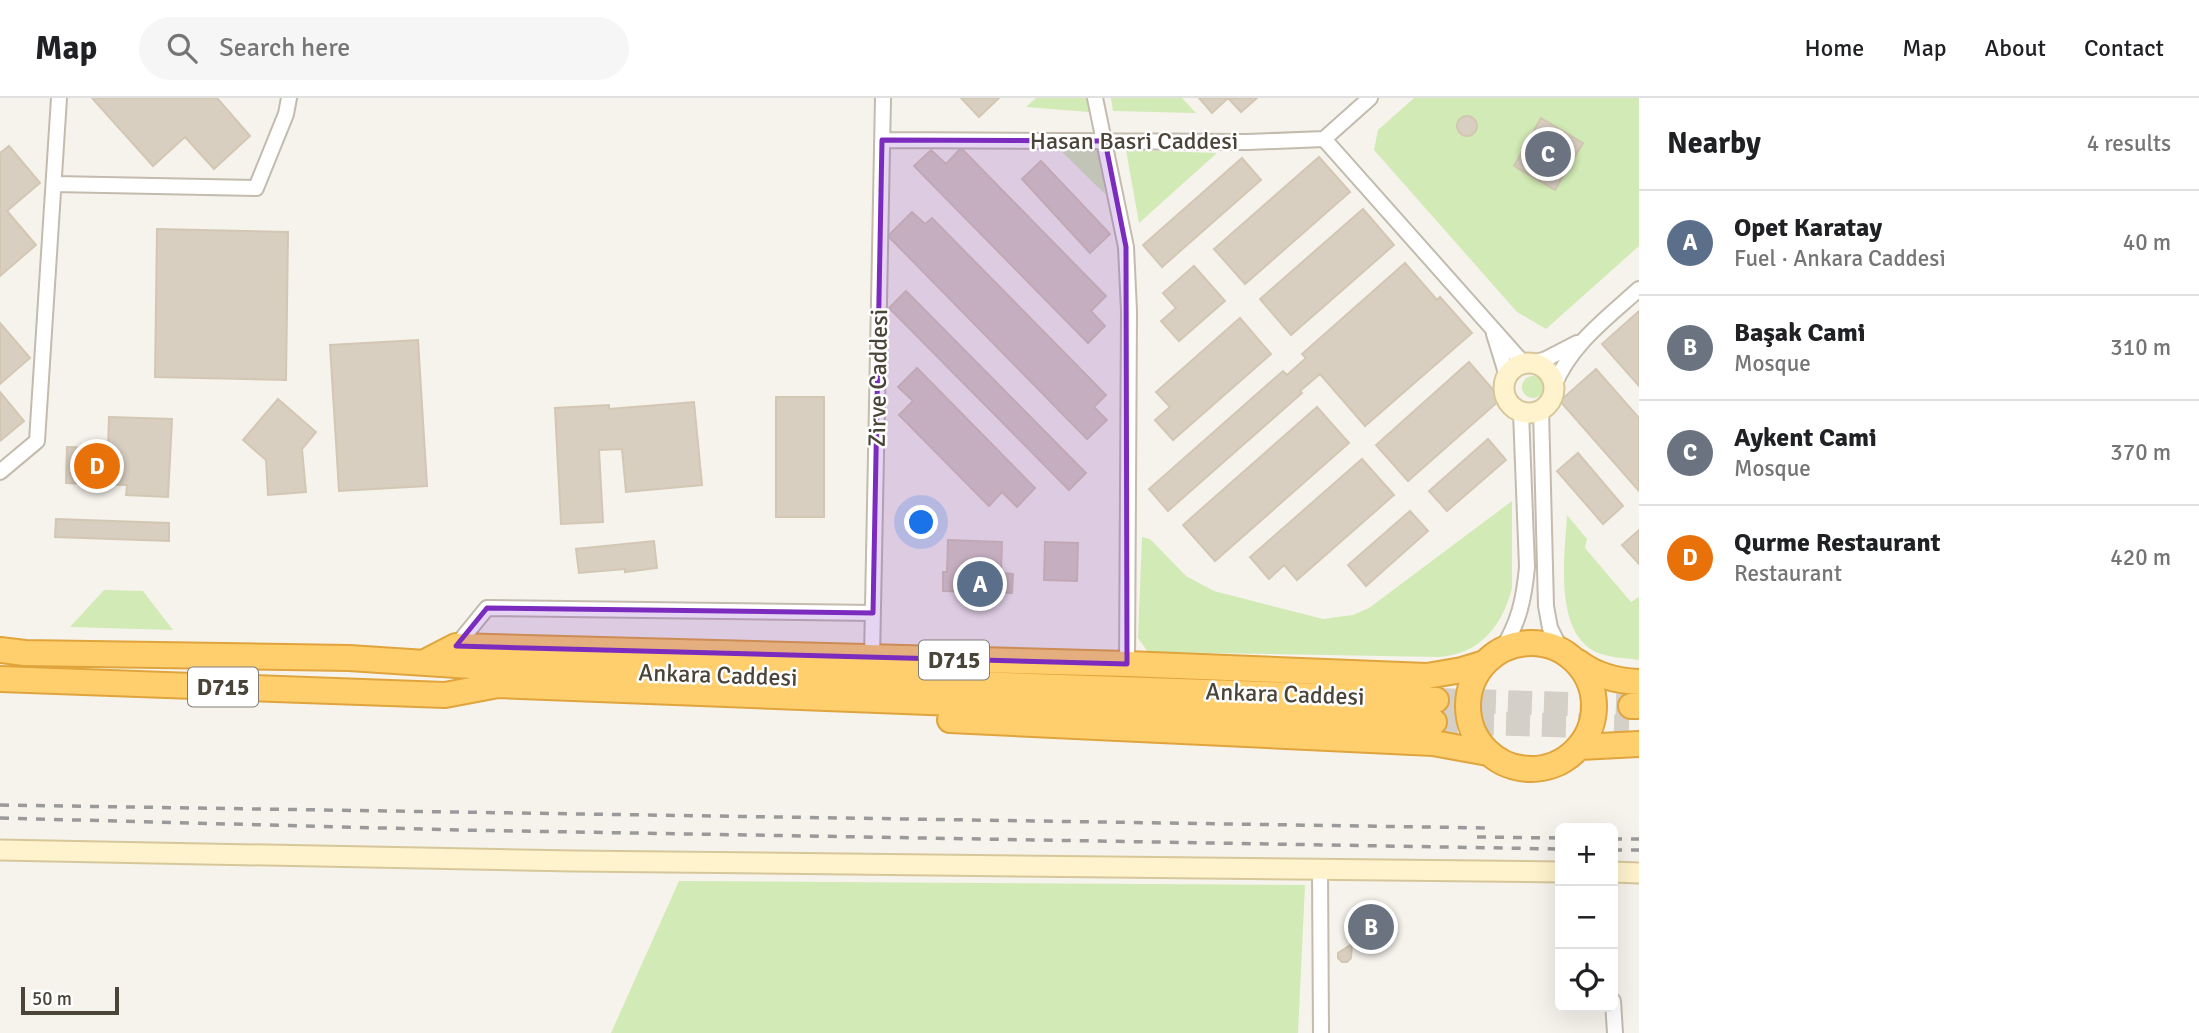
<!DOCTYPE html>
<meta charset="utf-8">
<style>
body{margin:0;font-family:Signika,sans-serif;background:#f6f6f6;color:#202124}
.controls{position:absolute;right:21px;bottom:21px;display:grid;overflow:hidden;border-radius:10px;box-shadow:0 7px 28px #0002}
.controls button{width:63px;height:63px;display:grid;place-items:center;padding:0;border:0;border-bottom:2px solid #e0e0e0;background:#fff;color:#202124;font:35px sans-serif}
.scale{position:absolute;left:21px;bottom:18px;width:98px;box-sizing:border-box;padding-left:7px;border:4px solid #4b4439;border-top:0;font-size:19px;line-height:24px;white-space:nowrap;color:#4b4439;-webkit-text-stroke:5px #fff;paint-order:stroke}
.you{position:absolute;left:922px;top:425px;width:24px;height:24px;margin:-18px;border:5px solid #fff;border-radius:50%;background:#1a73e8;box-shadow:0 0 0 10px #1a73e833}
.badge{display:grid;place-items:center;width:46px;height:46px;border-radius:50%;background:#fc3f1d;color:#fff;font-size:23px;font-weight:700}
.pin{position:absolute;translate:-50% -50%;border:4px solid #fff;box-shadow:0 2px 7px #0006}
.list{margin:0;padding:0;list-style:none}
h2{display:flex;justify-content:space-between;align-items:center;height:91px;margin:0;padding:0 28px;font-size:30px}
h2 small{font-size:23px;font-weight:400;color:#757577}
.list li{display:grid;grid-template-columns:46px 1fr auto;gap:21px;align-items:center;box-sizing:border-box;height:105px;padding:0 28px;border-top:2px solid #e0e0e0}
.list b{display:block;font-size:26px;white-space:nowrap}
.list p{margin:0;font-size:23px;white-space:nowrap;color:#757577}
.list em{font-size:23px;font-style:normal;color:#757577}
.icon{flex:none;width:38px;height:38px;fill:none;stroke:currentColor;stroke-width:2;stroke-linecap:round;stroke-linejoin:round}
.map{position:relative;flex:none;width:1639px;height:935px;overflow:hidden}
header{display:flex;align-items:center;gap:42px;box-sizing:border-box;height:98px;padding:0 35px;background:#fff;border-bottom:2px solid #e0e0e0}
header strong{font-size:33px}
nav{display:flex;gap:38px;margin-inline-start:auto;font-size:24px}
.search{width:490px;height:63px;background:#f6f6f6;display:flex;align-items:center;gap:18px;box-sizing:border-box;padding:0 24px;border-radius:38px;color:#757577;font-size:26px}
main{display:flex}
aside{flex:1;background:#fff}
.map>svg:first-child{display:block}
.green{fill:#d2eab5}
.building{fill:#d8cfc1;stroke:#d3c7b4;stroke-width:2}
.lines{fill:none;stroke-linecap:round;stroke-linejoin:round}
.highway-tunnel{stroke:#d4d0c8;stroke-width:24;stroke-dasharray:24 12;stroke-linecap:butt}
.street-casing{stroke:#c2bbae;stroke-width:18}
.secondary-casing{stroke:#d6c79b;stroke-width:23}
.highway-casing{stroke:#e0a43c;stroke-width:28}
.street{stroke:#fff;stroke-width:14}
.secondary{stroke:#fff3cd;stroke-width:19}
.highway{stroke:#ffcf6e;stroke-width:24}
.rail{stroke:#9a9a9a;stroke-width:3.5;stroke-dasharray:9 9;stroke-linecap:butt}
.marked{fill:#7b2cbf;fill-opacity:0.2;stroke:#7b2cbf;stroke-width:5;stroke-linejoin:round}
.labels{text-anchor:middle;stroke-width:5;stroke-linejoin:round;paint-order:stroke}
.shield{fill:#fff;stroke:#817c74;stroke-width:2}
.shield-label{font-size:23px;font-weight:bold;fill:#4b4439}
.street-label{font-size:24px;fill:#4b4439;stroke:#fff}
</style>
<header>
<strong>Map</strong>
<div class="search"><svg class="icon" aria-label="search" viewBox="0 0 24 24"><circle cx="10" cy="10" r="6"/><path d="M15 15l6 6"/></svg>Search here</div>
<nav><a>Home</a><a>Map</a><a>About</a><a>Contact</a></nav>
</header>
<main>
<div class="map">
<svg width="1639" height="935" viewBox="0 0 1639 935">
<rect width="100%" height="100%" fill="#f6f3ec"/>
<path class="green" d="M1036,0h51l2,14 -63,-5z
M1111,0h71l14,15 -83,-2z
M1414,0h225v148l-93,83 -29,-17 -143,-162 4,-20z
M1099,49l6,47 -45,-44z
M1126,52l91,3 -78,70z
M1522 289a11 11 0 1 1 22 0a11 11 0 1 1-22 0Z
M1512,403v87c-10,38 -31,65 -72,69l-292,-5 -10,-14 4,-101 8,2 36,37 28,15 109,28 30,-4 16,-7z
M1567,417l20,24 -2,9 46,54 8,-5v63c-12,-2 -26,-2 -38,-6 -49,-16 -36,-100 -34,-139z
M104,492l39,1 30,39 -103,-3z
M679,783l626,4 -7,148h-687z"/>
<path class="building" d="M92,0h125l33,38 -36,33 -29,-32 -32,29z
M961,0h38l-20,19z
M1199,0h58l-16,14 -13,-14 -16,15z
M1457 28a10 10 0 1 1 20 0a10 10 0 1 1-20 0Z
M1541,20l42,25 -28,47 -41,-24z
M9,48l31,37 -33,28 29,34 -36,31v-123z
M931,52l15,14 13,-14h4l143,146 -15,15 14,15 -17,17 -174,-177z
M1319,59l31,35 -105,92 -31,-35z
M1242,60l19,22 -99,87 -19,-22z
M1041,63l69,73 -20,19 -68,-74z
M1363,111l31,36 -103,90 -31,-36z
M912,114l13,12 7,-6 174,177 -12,12 13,13 -20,19 -197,-201v-4z
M157,131l131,3 -2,148 -131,-3z
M1405,165l32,37 3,-3 32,36 -107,93 -45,-52 -20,17 2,2 -134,118 -19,-22 134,-118 4,4 19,-17 -4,-4z
M1194,168l31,35 -46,40 -18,-20 15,-13 -13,-15z
M906,193l180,182 -17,17 -180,-182z
M1639,213v75l-37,-42z
M1240,220l31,36 -98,86 -18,-20 15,-13 -14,-15z
M0,225l30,35 -30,26z
M418,242l9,146 -88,5 -9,-146z
M1469,264l32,37 -93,82 -32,-36z
M917,270l118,120 -18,19 -15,-15 -13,14 -90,-91 14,-14 -15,-14z
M1596,271l43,49v73l-79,-90z
M0,294l24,29 -24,20z
M776,299h48v120h-48z
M278,301l38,33 -14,17 4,43 -38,3 -2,-35 -23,-20z
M694,304l8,83 -76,7 -4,-43 -23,1 4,72 -42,2 -6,-116 54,-3v4z
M1317,309l32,36 -134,118 -32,-36z
M109,319l63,2 -4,78 -42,-2 1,-10 -61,-2 1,-36 41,1z
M1488,341l18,21 -59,51 -18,-20z
M1578,355l45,53 -20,18 -46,-53z
M1362,361l32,36 -97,85 -13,-15 -15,14 -19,-22z
M1410,413l18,20 -62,55 -18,-21z
M56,421l113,4v18l-114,-4z
M1639,432v34l-17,-19z
M948,442l54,2 -1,31 12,1 -1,19 -69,-2v-19h4z
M654,443l3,27 -32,4v-3l-46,4 -3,-24z
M1045,444l33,1 -1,38 -33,-1z
M1370,807l20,12 -19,32 -20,-13z
M1352,846l-1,14 -4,4h-5l-4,-4v-5z"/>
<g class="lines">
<path class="highway-tunnel" d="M1436,602l195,6
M1434,624l195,5"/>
<defs>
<path id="street" d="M1095,0l31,149 3,64 -2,353
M1324,41l200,225
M882,42l366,2 76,-3 46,-41
M54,86l202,4 30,-74 3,-16
M1494,236l13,42
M1533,265l13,-4 31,-16
M1554,288c16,-41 54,-69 85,-97
M1541,312l5,196 4,22 11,22
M0,374l37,-31 22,-343
M456,548l31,-38 386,5
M1501,553c18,-28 23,-52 26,-84l-6,-155
M872,560l11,-560
M1320,771l1,164
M1613,903l2,32"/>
<path id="secondary" d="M1504 290a25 25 0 1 1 50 0a25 25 0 1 1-50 0Z
M0,752l574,11 986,11
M1613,774l26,1"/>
<path id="highway" d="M1468 608a63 63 0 1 1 126 0a63 63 0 1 1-126 0Z
M0,552l25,3 324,5 138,9 949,33
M427,563l29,-15 671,18 300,12 35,-6 23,-7
M1578,564c18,14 38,19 61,20
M0,581l445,16 53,-10 936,37
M1631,608h8
M950,622l483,23 55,10
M1580,649l59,-3"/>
</defs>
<use href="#street" class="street-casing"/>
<use href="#secondary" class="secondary-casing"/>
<use href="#highway" class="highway-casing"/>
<use href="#street" class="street"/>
<use href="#secondary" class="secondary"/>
<use href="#highway" class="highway"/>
<path class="rail" d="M0,707l1491,23
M0,720l459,12 1101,19
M1477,739l83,1
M1613,741h26
M1613,752h26"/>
</g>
<path class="marked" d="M882,42l223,1 21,106 1,417 -671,-18 31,-38 386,5z"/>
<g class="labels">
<g class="shield">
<rect x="919" y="542.5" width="70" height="39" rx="5"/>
<rect x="188" y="569.5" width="70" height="39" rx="5"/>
</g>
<g class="shield-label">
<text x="954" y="570">D715</text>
<text x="223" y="597">D715</text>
</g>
<g class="street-label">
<text x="1134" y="51">Hasan Basri Caddesi</text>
<text transform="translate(878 280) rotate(-89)" y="8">Zirve Caddesi</text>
<text transform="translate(718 577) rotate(2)" y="8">Ankara Caddesi</text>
<text transform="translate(1285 596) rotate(2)" y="8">Ankara Caddesi</text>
</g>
</g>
</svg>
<div class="controls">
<button>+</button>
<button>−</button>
<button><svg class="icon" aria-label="locate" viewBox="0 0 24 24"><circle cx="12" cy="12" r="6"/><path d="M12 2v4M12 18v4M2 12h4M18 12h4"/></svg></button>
</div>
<div class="scale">50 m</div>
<div class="you"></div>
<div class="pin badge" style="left:980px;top:486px;background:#5c6f8a">A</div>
<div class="pin badge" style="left:1371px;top:829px;background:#6b7280">B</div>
<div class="pin badge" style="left:1548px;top:56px;background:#6b7280">C</div>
<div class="pin badge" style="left:97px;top:368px;background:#e8710a">D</div>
</div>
<aside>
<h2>Nearby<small>4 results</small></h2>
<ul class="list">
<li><span class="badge" style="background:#5c6f8a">A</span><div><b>Opet Karatay</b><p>Fuel · Ankara Caddesi</p></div><em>40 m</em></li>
<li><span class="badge" style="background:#6b7280">B</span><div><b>Başak Cami</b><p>Mosque</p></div><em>310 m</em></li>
<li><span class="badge" style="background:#6b7280">C</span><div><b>Aykent Cami</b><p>Mosque</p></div><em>370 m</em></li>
<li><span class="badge" style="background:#e8710a">D</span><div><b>Qurme Restaurant</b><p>Restaurant</p></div><em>420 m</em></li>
</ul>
</aside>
</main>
